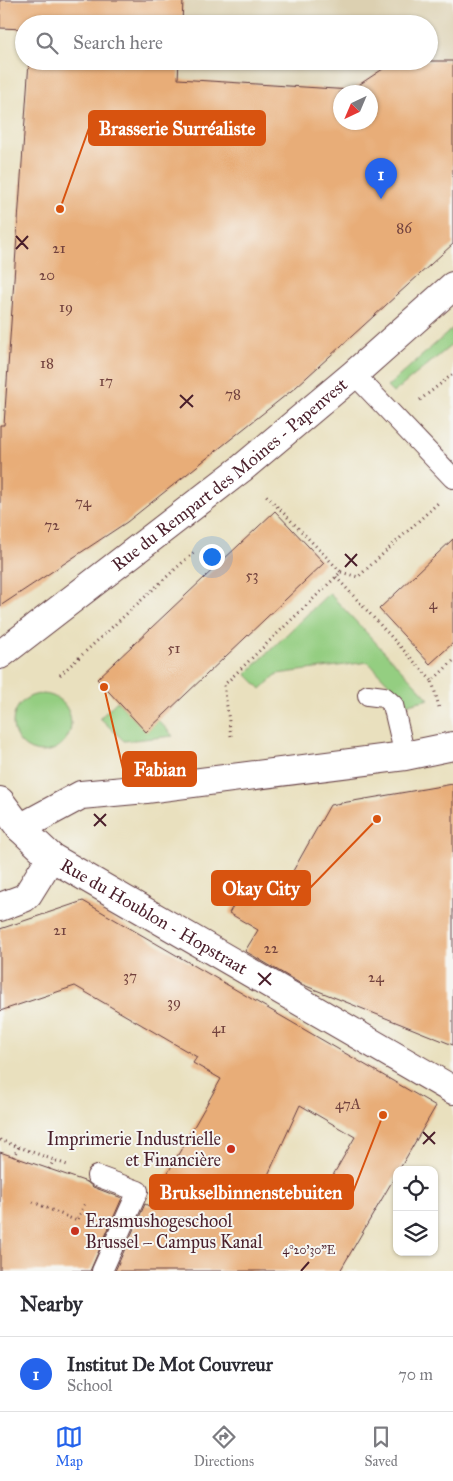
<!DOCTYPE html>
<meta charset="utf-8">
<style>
body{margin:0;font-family:"IM FELL Great Primer",serif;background:#f7f7f7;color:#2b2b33}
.controls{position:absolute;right:15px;bottom:15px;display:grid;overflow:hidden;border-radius:10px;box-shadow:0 1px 4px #0004}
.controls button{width:45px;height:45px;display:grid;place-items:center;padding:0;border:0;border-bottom:1px solid #e1e1e2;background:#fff;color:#2b2b33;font:25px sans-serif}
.compass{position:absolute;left:333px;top:85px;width:45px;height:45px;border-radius:50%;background:#fff;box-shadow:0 1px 4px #0004;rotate:224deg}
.you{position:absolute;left:211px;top:556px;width:18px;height:18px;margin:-12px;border:4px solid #fff;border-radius:50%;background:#1a73e8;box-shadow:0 0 0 8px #1a73e833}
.badge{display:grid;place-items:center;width:32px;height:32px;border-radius:50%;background:#2563eb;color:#fff;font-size:16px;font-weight:700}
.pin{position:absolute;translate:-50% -41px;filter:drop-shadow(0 1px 2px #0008)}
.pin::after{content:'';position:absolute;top:26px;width:18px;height:15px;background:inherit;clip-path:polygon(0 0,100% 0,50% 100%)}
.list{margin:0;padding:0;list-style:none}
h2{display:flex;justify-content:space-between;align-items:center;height:65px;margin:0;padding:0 20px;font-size:21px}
h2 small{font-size:16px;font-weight:400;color:#7c7c81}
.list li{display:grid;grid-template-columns:32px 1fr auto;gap:15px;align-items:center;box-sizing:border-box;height:75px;padding:0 20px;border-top:1px solid #e1e1e2}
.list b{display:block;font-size:19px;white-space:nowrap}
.list p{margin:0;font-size:16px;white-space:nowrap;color:#7c7c81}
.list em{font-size:16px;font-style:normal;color:#7c7c81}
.icon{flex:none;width:28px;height:28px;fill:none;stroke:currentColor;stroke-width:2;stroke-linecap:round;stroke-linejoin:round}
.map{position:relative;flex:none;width:453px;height:1271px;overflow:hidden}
.search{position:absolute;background:#fff;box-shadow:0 1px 4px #0004;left:15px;right:15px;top:15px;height:55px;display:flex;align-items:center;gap:12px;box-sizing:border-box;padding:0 18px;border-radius:28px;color:#7c7c81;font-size:19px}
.sheet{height:140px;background:#fff}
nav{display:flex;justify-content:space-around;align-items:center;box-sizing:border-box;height:70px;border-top:1px solid #e1e1e2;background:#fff;font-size:14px;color:#7c7c81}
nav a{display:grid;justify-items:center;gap:2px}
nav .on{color:#2563eb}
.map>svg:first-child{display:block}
.built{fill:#dcd0b1;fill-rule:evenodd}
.green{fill:#94ce81;stroke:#6f7656}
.building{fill:#e8ad78;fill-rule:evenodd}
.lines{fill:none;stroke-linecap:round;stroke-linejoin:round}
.service-casing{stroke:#623c41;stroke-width:22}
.minor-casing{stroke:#623c41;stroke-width:30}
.path{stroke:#623c41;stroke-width:3;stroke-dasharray:1 4;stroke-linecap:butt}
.service{stroke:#fff;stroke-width:20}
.minor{stroke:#fff;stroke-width:28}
.ticks{fill:none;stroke:#4a1f2b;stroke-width:2}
.poi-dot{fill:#c8321e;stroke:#f6f6f2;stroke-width:2}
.labels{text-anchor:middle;stroke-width:4;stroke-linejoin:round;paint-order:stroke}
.number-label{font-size:15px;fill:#72423e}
.street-label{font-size:18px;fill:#4a1f2b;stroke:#f6f6f2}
.poi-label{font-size:18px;fill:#4a1f2b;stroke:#f6f6f2;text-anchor:end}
.ticks-label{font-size:12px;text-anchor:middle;fill:#4a1f2b;stroke:#f6f6f2;stroke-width:4;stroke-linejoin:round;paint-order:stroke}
.leader{fill:none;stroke:#d8530f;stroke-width:2}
.callout-dot{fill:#d8530f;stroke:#f6f6f2;stroke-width:2}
.callout{fill:#d8530f;stroke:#d8530f;stroke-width:2}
.callout-label{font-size:19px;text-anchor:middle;font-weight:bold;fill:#fff}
</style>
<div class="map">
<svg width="453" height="1271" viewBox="0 0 453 1271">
<rect width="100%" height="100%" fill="#f6f6f2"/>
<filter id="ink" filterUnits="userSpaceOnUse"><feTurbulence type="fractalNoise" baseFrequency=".02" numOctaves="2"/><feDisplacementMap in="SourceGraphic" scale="10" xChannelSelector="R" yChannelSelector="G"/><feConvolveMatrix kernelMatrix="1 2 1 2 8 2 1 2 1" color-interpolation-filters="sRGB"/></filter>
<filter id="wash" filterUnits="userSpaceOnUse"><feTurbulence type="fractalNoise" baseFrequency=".0096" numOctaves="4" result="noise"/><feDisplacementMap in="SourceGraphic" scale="20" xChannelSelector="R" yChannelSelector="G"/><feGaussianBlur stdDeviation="1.12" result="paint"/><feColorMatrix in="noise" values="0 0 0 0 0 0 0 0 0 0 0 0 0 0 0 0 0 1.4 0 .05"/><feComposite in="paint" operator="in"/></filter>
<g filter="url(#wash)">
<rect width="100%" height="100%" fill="#e9e0be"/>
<path class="built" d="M8,0h445v244l-156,143 -85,-111 154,-122 -342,-26 5,-67h400v-37h-405v6l-18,-2zM340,92h30v30h-30z"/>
<path class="green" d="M453,328v16l-60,49 -6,-6z
M329,593l100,106 -21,5 -40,-42 -91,12 -16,15 -15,-15z
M13 723a29 29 0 1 1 58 0a29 29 0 1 1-58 0Z
M117,701l29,30 12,-11 15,16 -49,5 -24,-23z"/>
<g id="blocks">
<path class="building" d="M0,0h183l-1,24h-158v5l-24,-1z
M29,61h150l-1,18 173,11 44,-29h58v183l-157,143 -169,135 -127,84v-181h4zM340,92h30v30h-30z
M275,511l49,52 -178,169 -49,-53z
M453,539v104l-23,21 -51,-55z
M453,784v261l-152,-61 -56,-33 13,-21 -29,-17 25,-43 30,17 46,-82z
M83,901l353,205 -37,64h-2v3l-57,98h-225l30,-67 4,2 72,-127 -28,-16 4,-6 -122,-71 -75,25v-82zM300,1105l55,32 -38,66 -49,-28z
M0,1152l87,30 6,5 29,11 -32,73h-90z"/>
</g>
</g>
<g filter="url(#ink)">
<use href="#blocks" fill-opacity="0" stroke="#623c41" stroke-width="1"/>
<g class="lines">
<defs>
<path id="service" d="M354,374l99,104
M368,695l16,2 9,8 12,51
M97,1176l41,15 -36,80"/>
<g id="minor">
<path id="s1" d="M0,655l241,-186 113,-95 99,-88"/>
<path id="s2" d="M0,801l20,27 31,29 402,233"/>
<path d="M20,828l61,-33 65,-6 259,-33 48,-10"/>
<path d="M0,907l24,-9 4,-4 23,-37"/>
</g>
</defs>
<use href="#service" class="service-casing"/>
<use href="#minor" class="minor-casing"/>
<path class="path" d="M420,400l33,-26
M341,572l17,5 80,-74
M336,577l96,104
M60,675l136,-125
M439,707l-7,-26 21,-20
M231,736l-7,-51 117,-113 -77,-79
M0,1140l70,26
M13,1157l6,-10
M49,1169l5,-9
M33,1202l44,19 8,-18"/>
<use href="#service" class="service"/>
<use href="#minor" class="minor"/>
</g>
</g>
<path class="ticks" d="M16,236l12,13M16,249l12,-13M180,395l13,12M180,408l13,-13M345,554l12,12M345,567l12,-13M94,814l12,12M94,826l12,-12M258,973l13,12M259,985l12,-12M423,1132l12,12M423,1144l12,-12M301,1271l8,-9"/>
<g class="poi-dot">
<circle cx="231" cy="1149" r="5"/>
<circle cx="75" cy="1231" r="5"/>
</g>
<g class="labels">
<g class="number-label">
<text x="404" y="233">86</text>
<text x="59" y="253">21</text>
<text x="47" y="280">20</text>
<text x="66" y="312">19</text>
<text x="47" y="368">18</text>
<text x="106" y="386">17</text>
<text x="233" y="399">78</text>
<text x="83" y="507">74</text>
<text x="52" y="530">72</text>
<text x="252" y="580">53</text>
<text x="433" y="609">4</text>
<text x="174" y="653">51</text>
<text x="60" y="935">21</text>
<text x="271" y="953">22</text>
<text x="130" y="981">37</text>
<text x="376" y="982">24</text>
<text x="174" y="1007">39</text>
<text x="219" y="1033">41</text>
<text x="348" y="1109">47A</text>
</g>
<g class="street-label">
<text dy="6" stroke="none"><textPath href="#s1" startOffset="292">Rue du Rempart des Moines - Papenvest</textPath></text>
<text dy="6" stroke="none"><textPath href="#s2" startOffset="195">Rue du Houblon - Hopstraat</textPath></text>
</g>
<g class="poi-label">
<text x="221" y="1145">Imprimerie Industrielle<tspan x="221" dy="21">et Financière</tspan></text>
<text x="85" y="1227" text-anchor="start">Erasmushogeschool<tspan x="85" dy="21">Brussel – Campus Kanal</tspan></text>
</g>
</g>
<g class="ticks-label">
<text x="309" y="1254">4°20'30"E</text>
</g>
<path class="leader" d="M60 209L89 128M104 687L123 769M377 819L310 888M383 1115L353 1192"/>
<g class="callout-dot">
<circle cx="60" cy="209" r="5"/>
<circle cx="104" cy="687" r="5"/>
<circle cx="377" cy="819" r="5"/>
<circle cx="383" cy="1115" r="5"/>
</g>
<g class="callout">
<rect x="89" y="111" width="176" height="34" rx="5"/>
<rect x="123" y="752" width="73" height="34" rx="5"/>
<rect x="212" y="871" width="98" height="34" rx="5"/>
<rect x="150" y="1175" width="203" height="34" rx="5"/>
</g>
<g class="callout-label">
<text x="177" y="135">Brasserie Surréaliste</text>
<text x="160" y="776">Fabian</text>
<text x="261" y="895">Okay City</text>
<text x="251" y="1199">Brukselbinnenstebuiten</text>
</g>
</svg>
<div class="controls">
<button><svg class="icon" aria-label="locate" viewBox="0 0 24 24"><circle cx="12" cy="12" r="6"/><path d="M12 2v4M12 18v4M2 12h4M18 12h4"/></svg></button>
<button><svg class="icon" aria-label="layers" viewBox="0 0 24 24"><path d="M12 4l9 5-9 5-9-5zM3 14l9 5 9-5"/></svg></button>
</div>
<svg class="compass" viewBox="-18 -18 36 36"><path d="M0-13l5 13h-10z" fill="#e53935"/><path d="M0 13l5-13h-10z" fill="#7c7c81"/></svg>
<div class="you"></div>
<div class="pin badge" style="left:381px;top:199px">1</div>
<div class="search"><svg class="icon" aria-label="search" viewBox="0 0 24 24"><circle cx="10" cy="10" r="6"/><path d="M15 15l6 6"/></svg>Search here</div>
</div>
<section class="sheet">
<h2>Nearby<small></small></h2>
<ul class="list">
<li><span class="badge">1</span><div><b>Institut De Mot Couvreur</b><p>School</p></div><em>70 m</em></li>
</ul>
</section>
<nav>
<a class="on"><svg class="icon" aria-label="map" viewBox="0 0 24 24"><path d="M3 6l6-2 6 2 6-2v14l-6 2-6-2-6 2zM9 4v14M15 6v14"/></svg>Map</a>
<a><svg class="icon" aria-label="directions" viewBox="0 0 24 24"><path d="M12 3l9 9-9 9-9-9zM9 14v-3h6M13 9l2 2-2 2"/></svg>Directions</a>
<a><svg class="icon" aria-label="saved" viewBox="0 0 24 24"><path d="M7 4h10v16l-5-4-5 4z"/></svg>Saved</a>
</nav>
